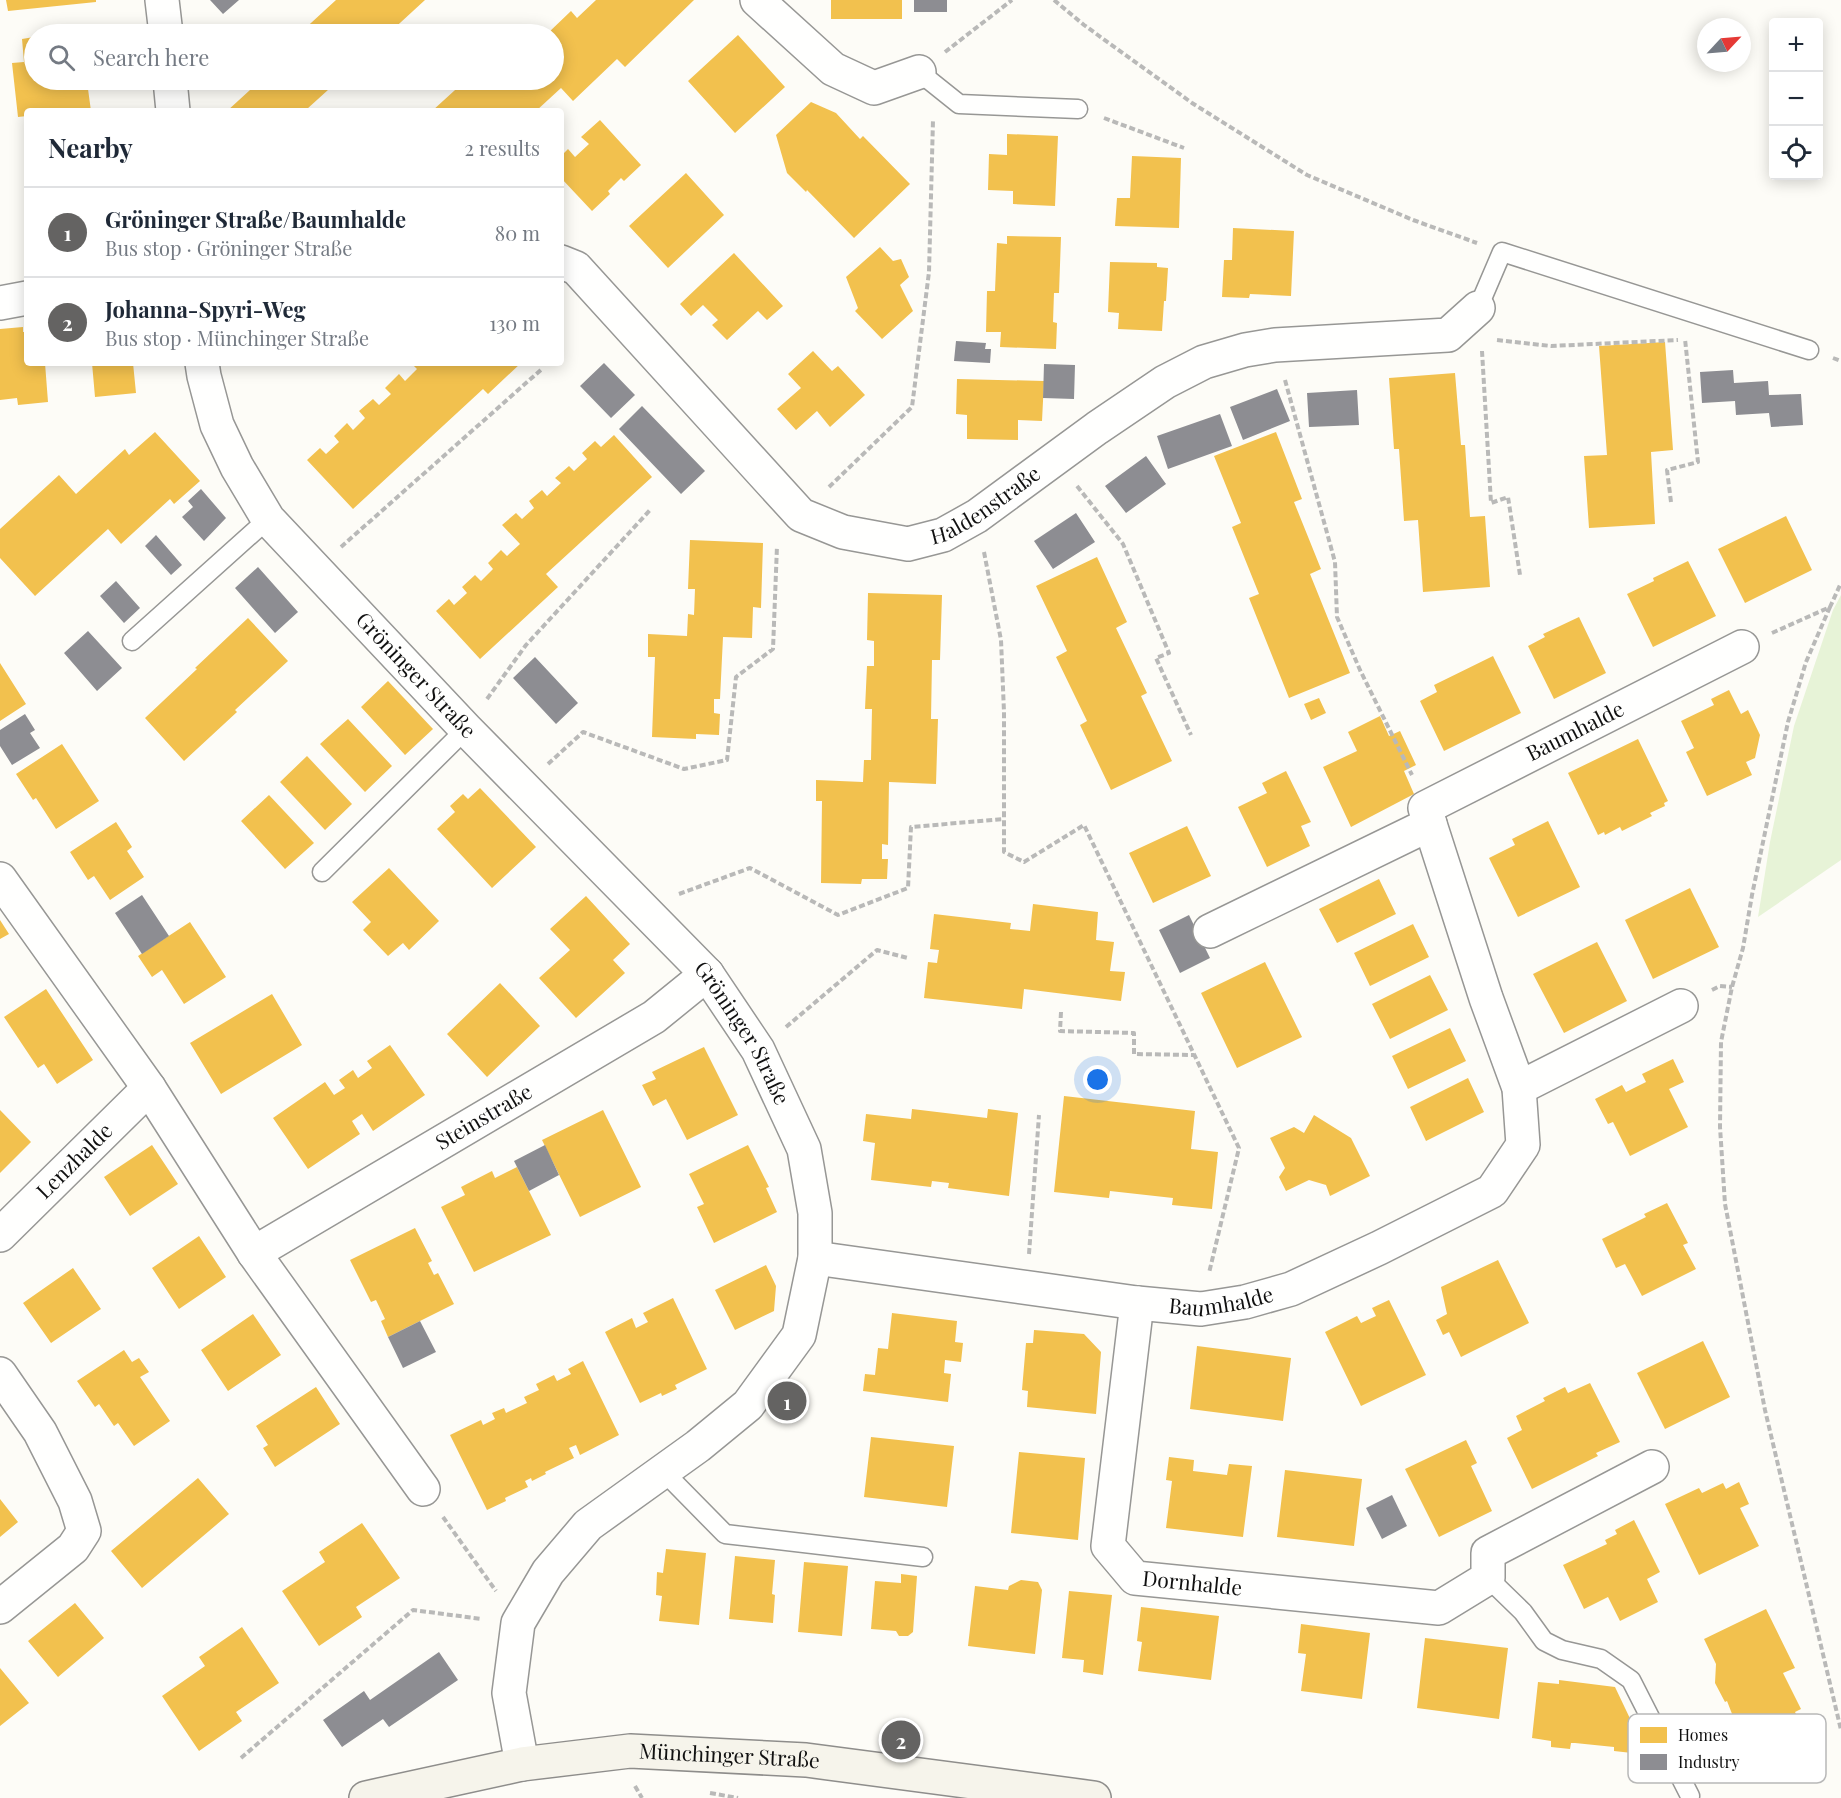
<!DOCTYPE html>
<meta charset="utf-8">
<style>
body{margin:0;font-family:"Playfair Display",serif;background:#f6f6f7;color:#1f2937}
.controls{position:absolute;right:18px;top:18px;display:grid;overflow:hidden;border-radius:6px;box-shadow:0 3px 15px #0003}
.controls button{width:54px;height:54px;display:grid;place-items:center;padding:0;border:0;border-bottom:2px solid #e0e1e3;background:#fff;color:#1f2937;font:30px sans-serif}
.compass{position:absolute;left:1697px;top:18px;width:54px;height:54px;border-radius:50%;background:#fff;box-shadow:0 3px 15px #0003;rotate:64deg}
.you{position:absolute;left:1098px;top:1080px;width:21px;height:21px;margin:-15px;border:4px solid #fff;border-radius:50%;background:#1a73e8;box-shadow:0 0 0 9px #1a73e833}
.badge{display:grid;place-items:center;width:39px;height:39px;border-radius:50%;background:#646362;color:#fff;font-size:20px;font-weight:700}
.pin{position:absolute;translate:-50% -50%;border:3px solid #fff;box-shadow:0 2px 6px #0006}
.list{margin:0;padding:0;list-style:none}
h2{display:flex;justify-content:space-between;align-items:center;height:78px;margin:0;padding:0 24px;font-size:26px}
h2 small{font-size:20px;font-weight:400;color:#747a83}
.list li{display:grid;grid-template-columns:39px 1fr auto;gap:18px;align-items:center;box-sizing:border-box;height:90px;padding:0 24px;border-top:2px solid #e0e1e3}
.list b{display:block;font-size:22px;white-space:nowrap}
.list p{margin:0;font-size:20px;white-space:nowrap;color:#747a83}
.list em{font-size:20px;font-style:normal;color:#747a83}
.icon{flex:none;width:33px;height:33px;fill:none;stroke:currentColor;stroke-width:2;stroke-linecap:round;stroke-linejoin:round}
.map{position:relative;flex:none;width:1841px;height:1798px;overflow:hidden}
.search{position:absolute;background:#fff;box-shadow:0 3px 15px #0003;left:24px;top:24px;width:540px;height:66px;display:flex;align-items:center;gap:15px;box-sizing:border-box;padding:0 21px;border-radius:33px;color:#747a83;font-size:22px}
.panel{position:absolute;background:#fff;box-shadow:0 3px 15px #0003;left:24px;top:108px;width:540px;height:258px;border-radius:6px}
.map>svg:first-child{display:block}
.green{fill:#e7f3d7}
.homes{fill:#f2c14e}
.industry{fill:#8d8d92}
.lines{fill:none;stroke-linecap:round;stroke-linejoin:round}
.service-casing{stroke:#979795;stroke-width:21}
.minor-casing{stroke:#979795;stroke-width:36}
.secondary-casing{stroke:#8e8d8b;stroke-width:36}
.path{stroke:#b9b9b8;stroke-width:4;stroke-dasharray:6 3;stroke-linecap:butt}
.service{stroke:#fffffe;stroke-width:18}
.minor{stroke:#fffffe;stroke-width:33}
.secondary{stroke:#f6f4eb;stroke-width:33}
.labels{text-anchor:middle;stroke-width:6;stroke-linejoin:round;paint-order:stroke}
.street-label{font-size:21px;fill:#111;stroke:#fff}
.key{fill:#fff;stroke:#b8b8b8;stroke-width:1.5}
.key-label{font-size:16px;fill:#111}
</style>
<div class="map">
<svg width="1841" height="1798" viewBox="0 0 1841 1798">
<rect width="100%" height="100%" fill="#fdfcf7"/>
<path class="green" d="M1841,595v265l-83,57 12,-75 24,-116 39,-116z"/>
<path class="homes" d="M6,0h90v2l-88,9z
M336,0h89l-37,34h-89z
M596,0h98l-69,67 -8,-8 -44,42 -12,-13 -25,23h-104l34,-31h88v-46h-7l24,-23 6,7z
M831,0h71v19h-71z
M738,35l47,52 -50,46 -47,-52z
M34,37v43h63v8l-9,1 3,22h-64v5l-9,1 -6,-54 12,-1 -2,-23z
M261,80h78l-32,29 2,2h-82z
M811,102l25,11 24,26 3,-3 47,48 -56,54 -47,-48 -1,2 -19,-19 -11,-38z
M600,120l41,45 -17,16 -3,-3 -13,13 2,3 -18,17 -31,-33v-22l7,-7 7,8 14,-13 -8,-7z
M1007,134l51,2 -3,70 -42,-2v-13l-25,-1 1,-36 18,1z
M1132,156l49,2 -2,70 -64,-2 2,-28h13z
M686,173l38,42 -56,53 -39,-42z
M1233,228l61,3 -3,65 -41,-2 -1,4 -27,-1 2,-37h8z
M1007,236l54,1 -2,56h-5l-1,29 4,1 -1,26 -56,-2 1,-15h-15l1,-41h8l2,-48 10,1z
M880,247l13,14 8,-2 8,18 -9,8 13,26 -31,28 -27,-28 3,-3 -12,-31z
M734,253l49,53 -16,14 -9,-9 -31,29 -15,-15 6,-5 -15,-15 -12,11 -11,-12z
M1110,262l47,1v4l11,1 -2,33h-2l-2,30 -44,-2 1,-16 -11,-1z
M23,327v5h4v31h18l3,39 -30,3 -1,-7 -17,2v-71z
M1665,342l8,108 -22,2 4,72 -66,4 -5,-72 23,-1 -8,-109z
M813,351l19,20 6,-5 27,29 -35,32 -13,-16 -21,19 -19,-21 24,-21 -13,-14z
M92,363h41l3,30 -41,4z
M411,363h110l-33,31 -5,-5 -130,120 -46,-49 13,-12 6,6 13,-12 -5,-6 13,-13 6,7 12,-12 -6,-7 14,-12 6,6 12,-11 -6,-6 14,-14 6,7 12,-12z
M1455,373l6,72h4l5,72 15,-1 5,71 -67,5 -5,-72 -14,1 -5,-72h-5l-5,-71z
M957,379l87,2 -2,40 -24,-1v20l-51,-1v-24l-11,-1z
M155,432l45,49 -26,23 -4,-5 -49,45 -13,-15 -73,67 -35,-38v-29l59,-54 17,19 49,-45 4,6z
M1276,432l26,67 -8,3 27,67 -11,5 40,99 -61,25 -40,-100 10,-4 -27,-67 9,-4 -27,-67z
M614,435l38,42 -106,97 12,13 -78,72 -44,-48 13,-12 5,6 13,-12 -5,-6 13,-12 6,6 12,-12 -5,-6 13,-13 6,6 13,-12 -18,-19 14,-12 6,6 12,-11 -5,-7 13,-11 5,6 14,-13 -6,-5 14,-12 5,5 13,-12 -5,-6 13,-12 6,6z
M1786,516l26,54 -67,33 -27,-54z
M690,540l73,3 -2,65 -8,-1 -1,31 -29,-1 -3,62h-6v14l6,1 -1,21 -23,-1v5l-44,-2 3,-80h-7v-23l39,2 1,-22 6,1 1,-26h-7z
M1097,557l30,65 -11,6 31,65 -6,3 31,65 -61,29 -31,-65 7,-4 -31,-64 11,-6 -31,-65z
M1688,561l28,55 -63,31 -26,-53 27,-13 -1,-3z
M868,593l74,2 -2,65h-8l-1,59h7l-2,65 -47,-2 -1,63 -6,-1v15h6l-1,20h-25l-1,5 -40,-1 1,-82h-6v-21l47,2 1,-22h7l1,-51h-7l2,-43h7v-25l-7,-1z
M1579,617l27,56 -52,26 -26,-53 17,-9 -2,-3z
M248,618l40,43 -53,49 2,2 -53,49 -39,-43 52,-49 -2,-1z
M1493,656l28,57 -77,38 -24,-50 17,-9 -3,-7z
M0,663l26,41 -26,17z
M388,681l45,48 -28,26 -44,-48z
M1729,690l12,24 7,-4 12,25 -5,23 -9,4 6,13 -45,21 -21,-44 8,-4 -13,-27 33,-16 -3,-6z
M1319,698l7,15 -15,7 -7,-16z
M1380,716l9,20 11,-5 16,34 -12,6 10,23 -63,33 -28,-60 34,-16 -9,-19z
M348,719l44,47 -27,26 -45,-48z
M1638,739l30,62 -4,2 1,3 -15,7 2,3 -30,15 -2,-4 -15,8 -1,-3 -6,3 -30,-62z
M62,744l37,57 -43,28 -20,-31 -3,2 -17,-26z
M307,756l45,48 -27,26 -45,-48z
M1286,771l25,51 -10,4 9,20 -43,21 -29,-60 29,-14 -5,-10z
M480,788l56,59 -44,41 -55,-59 18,-17 -5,-6 13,-12 5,5z
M269,795l45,48 -29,26 -44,-48z
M1548,821l32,66 -62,30 -29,-59 26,-13 -3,-6z
M116,822l16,25 -5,4 17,26 -34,23 -16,-24 -6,4 -18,-28z
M1187,826l24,50 -58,27 -24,-50z
M389,868l50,53 -30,29 -6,-7 -15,13 -25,-26 8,-8 -19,-20z
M1379,879l17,35 -59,29 -18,-34z
M1690,888l29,59 -66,32 -28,-59z
M586,896l44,48 -17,16 12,13 -49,45 -37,-40 31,-28 -20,-21z
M1033,904l65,8 -2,28 18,2 -4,29 15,1 -4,29 -97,-12 -2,20 -98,-11 4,-36 9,1 2,-13 -9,-1 4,-35 77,9 -1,6 20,2z
M0,920l9,14 -9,5z
M190,922l36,55 -42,27 -22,-34 -10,7 -14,-21z
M1413,924l16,33 -59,29 -16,-33z
M1597,942l30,59 -63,32 -31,-59z
M1265,962l37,75 -65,31 -36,-75z
M1430,975l18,35 -58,29 -18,-35z
M500,983l40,43 -53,51 -40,-43z
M46,989l47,71 -36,24 -13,-20 -6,4 -34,-51z
M272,994l30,51 -81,49 -31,-51z
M1450,1028l16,33 -58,28 -16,-33z
M390,1045l35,50 -52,36 -11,-17 -10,7 8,13 -52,35 -35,-51 52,-36 9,13 11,-7 -6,-8 14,-10 5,8 14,-10 -5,-7z
M704,1047l34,68 -51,25 -21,-41 -13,7 -11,-21 14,-6 -4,-7z
M1673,1059l11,23 -15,7 19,38 -58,29 -17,-34 -5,2 -13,-25 27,-14 4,7 20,-10 -4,-8z
M1468,1078l16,34 -58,29 -16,-34z
M1064,1096l131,15 -4,38 27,3 -6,57 -40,-4 1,-7 -63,-7 -1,7 -55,-6z
M912,1109l75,9 1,-9 30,4 -9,83 -61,-8 1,-5 -17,-2 -1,6 -60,-7 4,-37 -12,-2 3,-27 45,5z
M0,1110l31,32 -31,31z
M603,1110l38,77 -61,30 -38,-77z
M1314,1115l37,23 19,38 -40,20 -4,-11 -17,-5 -23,11 -7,-14 6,-9 -15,-30 24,-11 10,6z
M152,1145l26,39 -48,32 -26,-39z
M748,1145l21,42 -3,1 11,24 -63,31 -17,-36 7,-3 -15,-30z
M517,1167l34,68 -77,37 -33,-65 24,-12 -4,-8 31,-16 3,7z
M1667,1203l21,40 -5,2 13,24 -54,27 -17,-32 -9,4 -14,-29 44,-22 -2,-3z
M415,1228l17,33 -4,2 6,12 4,-2 16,31 -66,33 -7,-16 4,-2 -9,-19 -5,2 -21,-42z
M199,1236l27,41 -47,32 -27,-41z
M1498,1260l31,63 -68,34 -12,-25 -6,3 -7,-15 11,-6 -6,-27z
M766,1265l10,21 -2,25 -39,19 -20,-40z
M73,1268l28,41 -50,34 -28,-40z
M673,1298l34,71 -32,16 2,4 -15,7 -1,-3 -21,10 -35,-71 27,-14 4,10 12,-6 -5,-9z
M1389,1300l37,75 -65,31 -36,-74 32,-16 4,7 15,-7 -4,-8z
M892,1313l65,8 -2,21 8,1 -2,19 -16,-2 -1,13 7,1 -3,28 -85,-11 2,-17 10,1 3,-27 10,1z
M253,1314l28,41 -53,36 -27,-41z
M1034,1330l50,4 17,18 -5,62 -69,-7 1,-16 -6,-1 4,-47h7z
M1703,1341l27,56 -65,32 -28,-56z
M1197,1346l94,12 -8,63 -93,-12z
M124,1350l8,12 7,-4 10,14 -9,5 30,44 -36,25 -16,-23 -4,3 -15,-22 -4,3 -18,-26z
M583,1361l36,74 -39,20 -4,-10 -7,3 5,10 -29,14 1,2 -14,7 -1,-3 -6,3 3,6 -23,11 1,3 -19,9 -37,-75 31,-15 2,5 12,-6 -3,-6 12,-5 2,5 21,-10 -3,-6 15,-7 -3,-6 18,-9 3,6 14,-7 -3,-5z
M1590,1383l30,59 -24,11 2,3 -66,33 -25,-51 15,-8 -6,-14 29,-15 -2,-3 22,-11 3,6z
M316,1387l24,37 -65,43 -12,-19 5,-3 -12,-19z
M871,1437l83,9 -7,61 -83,-10z
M1466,1440l11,23 -6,3 21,45 -53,26 -34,-68z
M1019,1452l66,6 -7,82 -67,-7z
M1169,1457l25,3 -1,11 34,4 2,-11 23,2 -9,71 -77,-9 6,-47 -6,-1z
M1285,1470l77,9 -8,67 -77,-9z
M198,1478l31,36 -87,74 -31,-37z
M1739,1482l10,22 -9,4 19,38 -60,29 -34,-71 34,-16 3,5 21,-10 3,6z
M0,1499l18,23 -18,15z
M1634,1520l26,52 -13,7 11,23 -38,19 -12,-24 -24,12 -21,-44 44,-21 -2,-4 12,-6 -2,-4z
M362,1523l38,55 -44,29 6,10 -43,29 -37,-55 43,-29 -6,-10z
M666,1549l40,4 -7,72 -40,-4 3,-25 -6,-1 1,-23 6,1z
M735,1556l40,4 -3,34 3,1 -2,28 -44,-4z
M804,1562l44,4 -6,70 -44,-4z
M901,1574l16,2 -4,56 -5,4h-9l-3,-5 -25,-2 4,-48 26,2z
M1021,1580l17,2 4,8 -7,64 -67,-8 7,-60 33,4 1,-4z
M1069,1591l43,4 -9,80 -20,-3 1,-12 -22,-2z
M75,1603l29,35 -46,39 -30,-36z
M1141,1607l78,9 -8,64 -73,-9 4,-29 -5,-1z
M1766,1609l29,59 -12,5 18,36 -6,3 10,20 -9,5 3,6 -15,7 -3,-6 -31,16 -23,-59 -2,1 -10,-19 1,-19 -12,-25z
M1301,1624l69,9 -8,66 -61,-8 5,-37 -8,-1z
M242,1627l37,56 -43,29 6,9 -43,30 -37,-55 43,-30 -6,-9z
M1425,1638l83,10 -9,71 -82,-11z
M0,1668l29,35 -29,23z
M1559,1680l56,7 20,42 -3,24 -18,-2v-4l-39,-4h-4l-1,6 -19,-2v-6l-19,-3 6,-56 21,2z"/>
<path class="industry" d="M210,0h29l-16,14z
M914,0h33v12h-33z
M956,341l30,2 -1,6h6l-1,14 -36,-2z
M604,363l31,32 -24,23 -31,-32z
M1044,364l31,1 -1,34 -31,-1z
M1733,370l1,13 34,-2 1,14 32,-1 2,31 -32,2 -2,-14 -33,2 -1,-14 -33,2 -2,-31z
M1277,389l13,32 -47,19 -13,-33z
M1357,390l2,35 -50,2 -2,-34z
M642,406l63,65 -24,23 -62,-65z
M1220,414l12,32 -64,23 -11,-33z
M1146,456l20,28 -40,29 -21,-27z
M201,489l25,29 -22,23 -22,-24 11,-10 -5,-6z
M1076,513l19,29 -42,27 -19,-28z
M156,535l26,30 -11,10 -26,-29z
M258,567l40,45 -23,21 -40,-45z
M116,581l24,27 -16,15 -24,-27z
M88,631l34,37 -25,23 -33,-38z
M535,657l43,46 -22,21 -43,-46z
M25,714l10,16 -5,3 10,15 -28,17 -12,-19v-16z
M142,895l27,41 -27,18 -27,-41z
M1189,915l21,43 -30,15 -21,-43z
M545,1145l14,30 -30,16 -15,-30z
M420,1321l16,31 -33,16 -15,-31z
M1392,1495l15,31 -25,13 -16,-31z
M439,1652l19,28 -69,47 -6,-8 -41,28 -19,-27 41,-29 6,9z"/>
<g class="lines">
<defs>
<path id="service" d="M919,72l40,32 119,5
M1478,308l24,-56 307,98
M132,641l136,-122
M322,872l144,-143
M664,1472l61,62 198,23
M1488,1578l35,34 21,29 18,9 39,9 30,21 59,116"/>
<g id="minor">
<path d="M162,0l4,34"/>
<path d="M757,0l76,69 41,19 45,-16"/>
<path d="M170,80l3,31"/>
<path id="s1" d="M561,262l15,6 225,247 42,17 65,12 35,-9 34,-19 120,-88 68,-46 39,-20 41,-12 30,-5 173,-10 30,-27"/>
<path d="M0,303l27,-5"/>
<path id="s2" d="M202,363l2,13 13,49 20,42 31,52 198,210 241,245 51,76 46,99 11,64v45l-16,77 -51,70 -50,41 -110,79 -40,47 -30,51 -9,70 13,71"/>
<path d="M0,879l149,209 105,165 169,236"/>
<path id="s3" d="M1210,931l220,-107 -5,-16 317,-161"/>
<path d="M1519,1088l162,-82"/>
<path id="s4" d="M0,1235l149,-147"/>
<path id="s5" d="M254,1253l400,-236 53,-43"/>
<path id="s6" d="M815,1258l322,45 64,6 44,-7 46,-13 88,-41 113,-57 31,-46 -4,-57 -33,-90 -56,-174"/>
<path id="s7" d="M1137,1303l-29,243 27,32 304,30 49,-30v-25l164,-86"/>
<path d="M0,1374l40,58 35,69 9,30 -11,17 -73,59"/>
</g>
<g id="secondary">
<path id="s8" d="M366,1798l156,-34 108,-13 176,9 288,38"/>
</g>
</defs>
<use href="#service" class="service-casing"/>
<use href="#minor" class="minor-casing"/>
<use href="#secondary" class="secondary-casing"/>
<path class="path" d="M1054,0l30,25 108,78 115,72 106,45 64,23
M945,52l67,-52
M1104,118l80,30
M1497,340l54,6 127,-6
M1482,351l9,152 17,-6 12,78
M1833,358l8,3
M1285,380l50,182 2,55 23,53 52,105
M1077,486l46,58 46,109 -13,5 35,77
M829,487l83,-80 17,-135 4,-152
M1671,502l-4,-32 31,-8 -13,-123
M341,547l202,-179
M984,552l17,88 3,72v140l20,10 60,-37 155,323 -30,125
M1830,607l-24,55 -18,60 -36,173 -9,53 -11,39 -11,55 -1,85 5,77 40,206 76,320
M1772,633l58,-26 11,-24
M487,699l39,-54 125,-136
M548,764l35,-32 101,37 43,-9 9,-83 37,-28 4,-103
M679,894l71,-26 88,47 70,-27 3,-61 93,-8
M1712,990l8,-4 12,1
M1061,1012l-1,19 74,2v21l60,1
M786,1027l91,-77 31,8
M1029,1254l10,-139
M443,1517l53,74
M241,1758l172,-148 69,9
M635,1786l7,12
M710,1793l28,5"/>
<use href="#service" class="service"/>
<use href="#minor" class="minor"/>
<use href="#secondary" class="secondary"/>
</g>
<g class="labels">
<g class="street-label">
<text dy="7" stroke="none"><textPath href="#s1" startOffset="549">Haldenstraße</textPath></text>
<text dy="7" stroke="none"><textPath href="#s2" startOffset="386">Gröninger Straße</textPath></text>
<text dy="7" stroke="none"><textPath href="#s3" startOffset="430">Baumhalde</textPath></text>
<text dy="7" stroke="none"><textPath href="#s2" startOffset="872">Gröninger Straße</textPath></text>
<text dy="7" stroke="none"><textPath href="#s5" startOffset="267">Steinstraße</textPath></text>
<text dy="7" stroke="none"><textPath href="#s4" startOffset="105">Lenzhalde</textPath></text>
<text dy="7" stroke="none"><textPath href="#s6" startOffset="410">Baumhalde</textPath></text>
<text dy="7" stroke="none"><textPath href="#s7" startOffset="344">Dornhalde</textPath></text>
<text dy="7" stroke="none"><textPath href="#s8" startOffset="368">Münchinger Straße</textPath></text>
</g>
</g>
<rect x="1628" y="1714" width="198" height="69" rx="9" class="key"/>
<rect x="1640" y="1727" width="27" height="16" fill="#f2c14e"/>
<rect x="1640" y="1754" width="27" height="16" fill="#8d8d92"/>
<g class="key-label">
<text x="1678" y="1741">Homes</text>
<text x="1678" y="1768">Industry</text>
</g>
</svg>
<div class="controls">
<button>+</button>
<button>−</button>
<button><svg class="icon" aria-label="locate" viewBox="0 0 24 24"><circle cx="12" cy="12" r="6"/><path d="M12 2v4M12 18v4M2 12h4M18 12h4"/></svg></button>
</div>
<svg class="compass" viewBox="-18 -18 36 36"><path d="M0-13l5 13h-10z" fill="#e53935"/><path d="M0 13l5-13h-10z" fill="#747a83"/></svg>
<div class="you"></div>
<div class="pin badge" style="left:787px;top:1401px">1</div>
<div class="pin badge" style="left:901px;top:1740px">2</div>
<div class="search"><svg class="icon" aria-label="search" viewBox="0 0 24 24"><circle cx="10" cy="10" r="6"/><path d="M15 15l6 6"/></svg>Search here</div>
<section class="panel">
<h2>Nearby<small>2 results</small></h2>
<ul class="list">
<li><span class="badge">1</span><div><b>Gröninger Straße/Baumhalde</b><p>Bus stop · Gröninger Straße</p></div><em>80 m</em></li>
<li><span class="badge">2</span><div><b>Johanna-Spyri-Weg</b><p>Bus stop · Münchinger Straße</p></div><em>130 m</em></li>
</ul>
</section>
</div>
